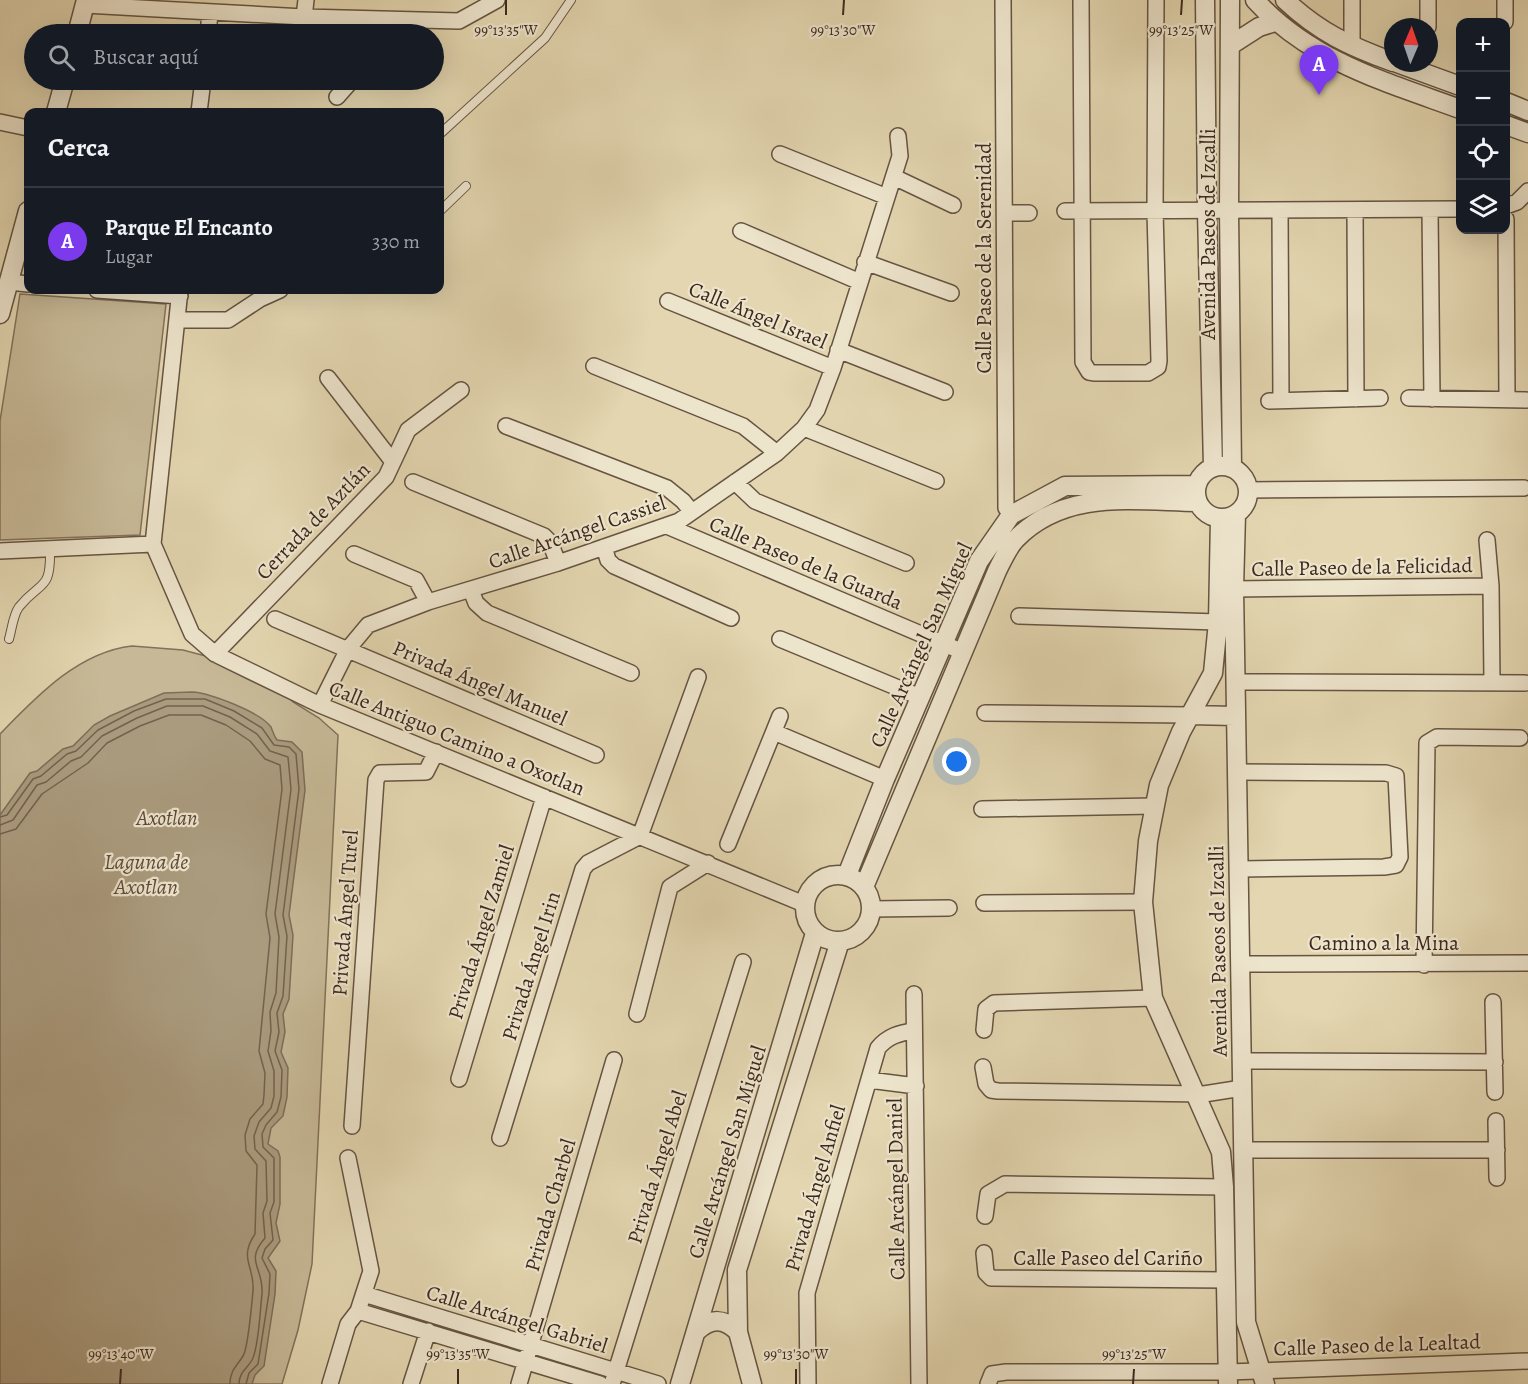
<!DOCTYPE html>
<html lang="es">
<meta charset="utf-8">
<style>
body{margin:0;font-family:Alegreya,serif;background:#242831;color:#f1f3f6}
.controls{position:absolute;right:18px;top:18px;display:grid;overflow:hidden;border-radius:12px;box-shadow:0 6px 24px #0002}
.controls button{width:54px;height:54px;display:grid;place-items:center;padding:0;border:0;border-bottom:2px solid #363941;background:#171b24;color:#f1f3f6;font:30px sans-serif}
.compass{position:absolute;left:1384px;top:18px;width:54px;height:54px;border-radius:50%;background:#171b24;box-shadow:0 6px 24px #0002;rotate:2deg}
.you{position:absolute;left:957px;top:762px;width:21px;height:21px;margin:-15px;border:4px solid #fff;border-radius:50%;background:#1a73e8;box-shadow:0 0 0 9px #1a73e833}
.badge{display:grid;place-items:center;width:39px;height:39px;border-radius:50%;background:#7c3aed;color:#fff;font-size:20px;font-weight:700}
.pin{position:absolute;translate:-50% -50px;filter:drop-shadow(0 2px 3px #0008)}
.pin::after{content:'';position:absolute;top:32px;width:21px;height:18px;background:inherit;clip-path:polygon(0 0,100% 0,50% 100%)}
.list{margin:0;padding:0;list-style:none}
h2{display:flex;justify-content:space-between;align-items:center;height:78px;margin:0;padding:0 24px;font-size:26px}
h2 small{font-size:20px;font-weight:400;color:#9ea1a6}
.list li{display:grid;grid-template-columns:39px 1fr auto;gap:18px;align-items:center;box-sizing:border-box;height:108px;padding:0 24px;border-top:2px solid #363941}
.list b{display:block;font-size:22px;white-space:nowrap}
.list p{margin:0;font-size:20px;white-space:nowrap;color:#9ea1a6}
.list em{font-size:20px;font-style:normal;color:#9ea1a6}
.icon{flex:none;width:33px;height:33px;fill:none;stroke:currentColor;stroke-width:2;stroke-linecap:round;stroke-linejoin:round}
.map{position:relative;flex:none;width:1528px;height:1384px;overflow:hidden}
.search{position:absolute;background:#171b24;box-shadow:0 6px 24px #0002;left:24px;top:24px;width:420px;height:66px;display:flex;align-items:center;gap:15px;box-sizing:border-box;padding:0 21px;border-radius:33px;color:#9ea1a6;font-size:22px}
.panel{position:absolute;background:#171b24;box-shadow:0 6px 24px #0002;left:24px;top:108px;width:420px;height:186px;border-radius:12px}
.map>svg:first-child{display:block}
.green{fill:#c7b997;stroke:#82715a;stroke-width:1.5}
.water{fill:#aa9b7e;stroke:#7e6d58;stroke-width:1.5}
.lines{fill:none;stroke-linecap:round;stroke-linejoin:round}
.shore{stroke:#73624e;stroke-width:1.5}
.service-casing{stroke:#665442;stroke-width:10}
.minor-casing{stroke:#665442;stroke-width:18}
.tertiary-casing{stroke:#665442;stroke-width:21}
.service{stroke:#ede4cc;stroke-width:8}
.minor{stroke:#ede4cc;stroke-width:15}
.tertiary{stroke:#ede4cc;stroke-width:18}
.ticks{fill:none;stroke:#3c291e;stroke-width:2}
.labels{text-anchor:middle;stroke-width:4.5;stroke-linejoin:round;paint-order:stroke}
.street-label{font-size:21px;fill:#3c291e;stroke:#ede4cc}
.park-label{font-size:21px;font-style:italic;fill:#584636;stroke:#ede4cc}
.water-label{font-size:22px;font-style:italic;fill:#5d4b3b;stroke:#ede4cc}
.ticks-label{font-size:15px;text-anchor:middle;fill:#3c291e;stroke:#ede4cc;stroke-width:4.5;stroke-linejoin:round;paint-order:stroke}
</style>
<div class="map">
<svg width="1528" height="1384" viewBox="0 0 1528 1384">
<rect width="100%" height="100%" fill="#e3d6b0"/>
<filter id="stains"><feTurbulence type="fractalNoise" baseFrequency=".00333" numOctaves="4"/><feColorMatrix values="0 0 0 0 .2 0 0 0 0 .09 0 0 0 0 .02 0 0 0 .5 -.17"/></filter>
<radialGradient id="worn" r=".72"><stop offset=".6" stop-color="#630" stop-opacity="0"/><stop offset="1" stop-color="#630" stop-opacity=".3"/></radialGradient>
<path class="green" d="M20,294l146,10 -26,231 -140,5v-119z
M132,646l51,4 49,13 42,19 19,20 26,16 19,17 -26,529 -14,66 -16,54h-282v-650c36,-37 78,-82 132,-88z"/>
<path class="water" d="M192,692c18,1 68,20 79,35 2,5 3,9 6,13l15,2 10,10 3,38 -16,125 4,20 -4,64 -6,15 2,18 -4,20 7,16 -1,29 -4,19 -12,12 -3,16 10,7 2,6v47l-4,19 4,18 -12,17 8,13 -1,23 -11,72 -9,9 -3,9h-252v-569l30,-42 7,-2 26,-22 10,-3 21,-21 16,-9 54,-23z"/>
<g class="lines">
<path class="shore" d="M0,817l7,-2 26,-36 8,-3 26,-22 9,-3 22,-21 36,-19 32,-12h39l29,12 28,17 12,17 15,2 7,7 3,35 -16,126 4,21 -4,60 -6,17 2,19 -4,19 7,19 -1,27 -4,15 -11,13 -4,9 1,13 11,11v44l-4,11 3,27 -8,9 -3,9 8,16 -1,19 -11,71 -9,9 -3,11
M0,825l13,-5 24,-35 9,-3 25,-21 10,-4 21,-21 35,-18 30,-12h36l27,11 27,17 13,17 18,6 3,32 -16,125 4,23 -3,56 -6,19 1,19 -3,20 6,20v25l-3,12 -12,14 -5,14 1,13 11,12 1,40 -4,12 2,25c-21,24 -1,29 -3,56 -2,16 -3,53 -10,66 -5,9 -13,12 -13,24
M0,834l16,-5 26,-35 46,-31 19,-20 33,-17 29,-11h32l25,10 24,16 15,18 15,6 2,24 -16,125 4,24 -11,113 6,22 -1,22 -1,9 -13,15 -5,16 1,16 11,14 -2,69c-17,25 0,32 -2,57 -1,10 -5,58 -10,65 -6,10 -13,14 -13,28"/>
<defs>
<path id="service" d="M440,134l105,-96 26,-38
M440,211l26,-25
M9,639c3,-10 4,-24 10,-32 22,-27 32,-15 31,-58"/>
<path id="minor" d="M1003,0l3,508 5,7
M1081,0l2,362 6,10 6,1h53l10,-6 1,-6 -4,-150 1,-211
M1505,0v22
M85,5l219,12 155,4 38,-21
M304,17l2,-17
M1428,27v-27
M208,34l2,-21
M1352,47v-47
M337,97l15,-17
M199,112l4,-32
M0,122l28,6
M780,154l107,43
M894,177l59,28
M1506,206l11,-4 11,-11
M1280,210l1,191
M1355,210l1,189
M1430,210l2,189
M1065,211l395,-2
M1005,213h24
M1506,219l1,180
M741,231l119,51
M865,262l86,31
M9,282l19,2
M97,290l83,6
M180,290l-27,254 39,90 23,20 105,51 484,199
M668,301l165,67
M177,320h51l32,-21 20,-9
M838,350l107,42
M594,366l149,60 34,27
M328,378l65,84
M1409,398l117,2
M1269,401l111,-3
M506,426l161,62 16,13 9,11
M804,428l132,53
M413,482l131,54 6,6 8,21
M735,482l20,19 151,62
M1248,490l276,-2
M667,526l296,126
M1487,540l4,46 1,96
M604,547l4,13 6,6 117,52
M0,551l153,-7
M354,554l62,26 12,22
M1234,589l257,-3
M471,590l5,13 11,10 144,60
M1019,616l199,6
M275,619l321,136
M780,639l140,58
M215,654l171,-177 22,-47 53,-40
M1236,682l289,1
M320,705l28,-56 20,-24 60,-23 130,-39 121,-42 98,-68 27,-25 13,-18 16,-42 67,-212 -2,-20
M985,713l205,2
M774,732l111,47
M1238,772l148,1 10,3 4,81 -4,8 -12,2 -144,2
M982,809l172,-3
M728,844l52,-128
M984,903l159,-1
M871,909l78,-1
M1241,964l287,-1
M1424,965l3,-222 10,-6 83,1
M914,994l5,390
M1493,1002l2,90
M637,1014l33,-127 38,-24
M984,1030l2,-21 8,-6 159,-5
M1242,1061l253,1
M983,1067l3,17 5,6 7,1 206,3 38,-6
M459,1079l85,-282
M869,1080l47,6
M1496,1121l1,57
M352,1126l24,-346 4,-7 46,-1 10,-20
M500,1138l83,-269 5,-6 52,-27 58,-159
M1242,1150h255
M985,1216l3,-22 17,-10 219,3
M984,1253l2,20 5,5 235,2
M364,1294l294,90
M358,1311l242,73
M330,1384l18,-60 10,-13 13,-40 -23,-113
M411,1384l17,-53
M519,1384l95,-324
M612,1384l131,-422
M808,1384l-1,-91 71,-245c10,-12 21,-15 36,-17
M988,1384l4,-10 14,-2h222l300,-11"/>
<path id="tertiary" d="M1205,0l2,211 6,256
M1230,0l-1,211 3,257
M1255,0c55,61 131,82 205,109
M1285,0c34,32 64,46 108,62
M77,34l9,-34
M1231,45l28,-18 16,-5
M1397,63l63,23
M1506,102l22,9
M56,112l9,-32
M1506,125l22,8
M0,314l28,-103
M1196 492a26 26 0 1 1 52 0a26 26 0 1 1-52 0Z
M1236,514l-2,75 12,733 19,62
M1220,518l-2,104 -5,51 -32,59 -22,53 -11,56 -5,61 10,96 68,154 3,35 4,197
M1190,715l45,1
M805 908a33 33 0 1 1 66 0a33 33 0 1 1-66 0Z
M847,875l38,-96 94,-218 32,-46 54,-29 131,-1
M864,887l133,-316c5,-10 11,-24 19,-32 49,-50 117,-38 181,-37
M697,1331c14,-13 27,-13 41,1
M680,1384l135,-451
M752,1384l-14,-52 -1,-62 103,-329"/>
</defs>
<use href="#service" class="service-casing"/>
<use href="#minor" class="minor-casing"/>
<use href="#tertiary" class="tertiary-casing"/>
<use href="#service" class="service"/>
<use href="#minor" class="minor"/>
<use href="#tertiary" class="tertiary"/>
</g>
<path class="ticks" d="M506,15v-15M843,15l1,-15M1181,15l1,-15M120,1384l1,-15M458,1384v-15M796,1384v-15M1133,1384l1,-15"/>
<g class="labels">
<g class="street-label">
<text transform="translate(1208 234) rotate(-90)" y="7">Avenida Paseos de Izcalli</text>
<text transform="translate(984 258) rotate(-90)" y="7">Calle Paseo de la Serenidad</text>
<text transform="translate(758 315) rotate(22)" y="7">Calle Ángel Israel</text>
<text transform="translate(313 521) rotate(-46)" y="7">Cerrada de Aztlán</text>
<text transform="translate(577 532) rotate(-19)" y="7">Calle Arcángel Cassiel</text>
<text transform="translate(806 563) rotate(23)" y="7">Calle Paseo de la Guarda</text>
<text transform="translate(1362 567) rotate(-1)" y="7">Calle Paseo de la Felicidad</text>
<text transform="translate(921 645) rotate(-66)" y="7">Calle Arcángel San Miguel</text>
<text transform="translate(480 683) rotate(23)" y="7">Privada Ángel Manuel</text>
<text transform="translate(457 738) rotate(22)" y="7">Calle Antiguo Camino a Oxotlan</text>
<text transform="translate(345 913) rotate(-86)" y="7">Privada Ángel Turel</text>
<text transform="translate(481 932) rotate(-73)" y="7">Privada Ángel Zamiel</text>
<text x="1384" y="950">Camino a la Mina</text>
<text transform="translate(1218 951) rotate(-91)" y="7">Avenida Paseos de Izcalli</text>
<text transform="translate(531 966) rotate(-73)" y="7">Privada Ángel Irin</text>
<text transform="translate(727 1152) rotate(-73)" y="7">Calle Arcángel San Miguel</text>
<text transform="translate(657 1167) rotate(-73)" y="7">Privada Ángel Abel</text>
<text transform="translate(815 1188) rotate(-74)" y="7">Privada Ángel Anfiel</text>
<text transform="translate(896 1189) rotate(-91)" y="7">Calle Arcángel Daniel</text>
<text transform="translate(550 1205) rotate(-74)" y="7">Privada Charbel</text>
<text x="1108" y="1265">Calle Paseo del Cariño</text>
<text transform="translate(517 1319) rotate(17)" y="7">Calle Arcángel Gabriel</text>
<text transform="translate(1377 1345) rotate(-2)" y="7">Calle Paseo de la Lealtad</text>
</g>
<g class="park-label">
<text x="167" y="825">Axotlan</text>
</g>
<g class="water-label">
<text x="146" y="869">Laguna de<tspan x="146" dy="25">Axotlan</tspan></text>
</g>
</g>
<g class="ticks-label">
<text x="506" y="35">99°13'35"W</text>
<text x="843" y="35">99°13'30"W</text>
<text x="1181" y="35">99°13'25"W</text>
<text x="121" y="1359">99°13'40"W</text>
<text x="458" y="1359">99°13'35"W</text>
<text x="796" y="1359">99°13'30"W</text>
<text x="1134" y="1359">99°13'25"W</text>
</g>
<rect width="100%" height="100%" filter="url(#stains)"/>
<rect width="100%" height="100%" fill="url(#worn)"/>
</svg>
<div class="controls">
<button>+</button>
<button>−</button>
<button><svg class="icon" aria-label="locate" viewBox="0 0 24 24"><circle cx="12" cy="12" r="6"/><path d="M12 2v4M12 18v4M2 12h4M18 12h4"/></svg></button>
<button><svg class="icon" aria-label="layers" viewBox="0 0 24 24"><path d="M12 4l9 5-9 5-9-5zM3 14l9 5 9-5"/></svg></button>
</div>
<svg class="compass" viewBox="-18 -18 36 36"><path d="M0-13l5 13h-10z" fill="#e53935"/><path d="M0 13l5-13h-10z" fill="#9ea1a6"/></svg>
<div class="you"></div>
<div class="pin badge" style="left:1319px;top:95px">A</div>
<div class="search"><svg class="icon" aria-label="search" viewBox="0 0 24 24"><circle cx="10" cy="10" r="6"/><path d="M15 15l6 6"/></svg>Buscar aquí</div>
<section class="panel">
<h2>Cerca<small></small></h2>
<ul class="list">
<li><span class="badge">A</span><div><b>Parque El Encanto</b><p>Lugar</p></div><em>330 m</em></li>
</ul>
</section>
</div>
